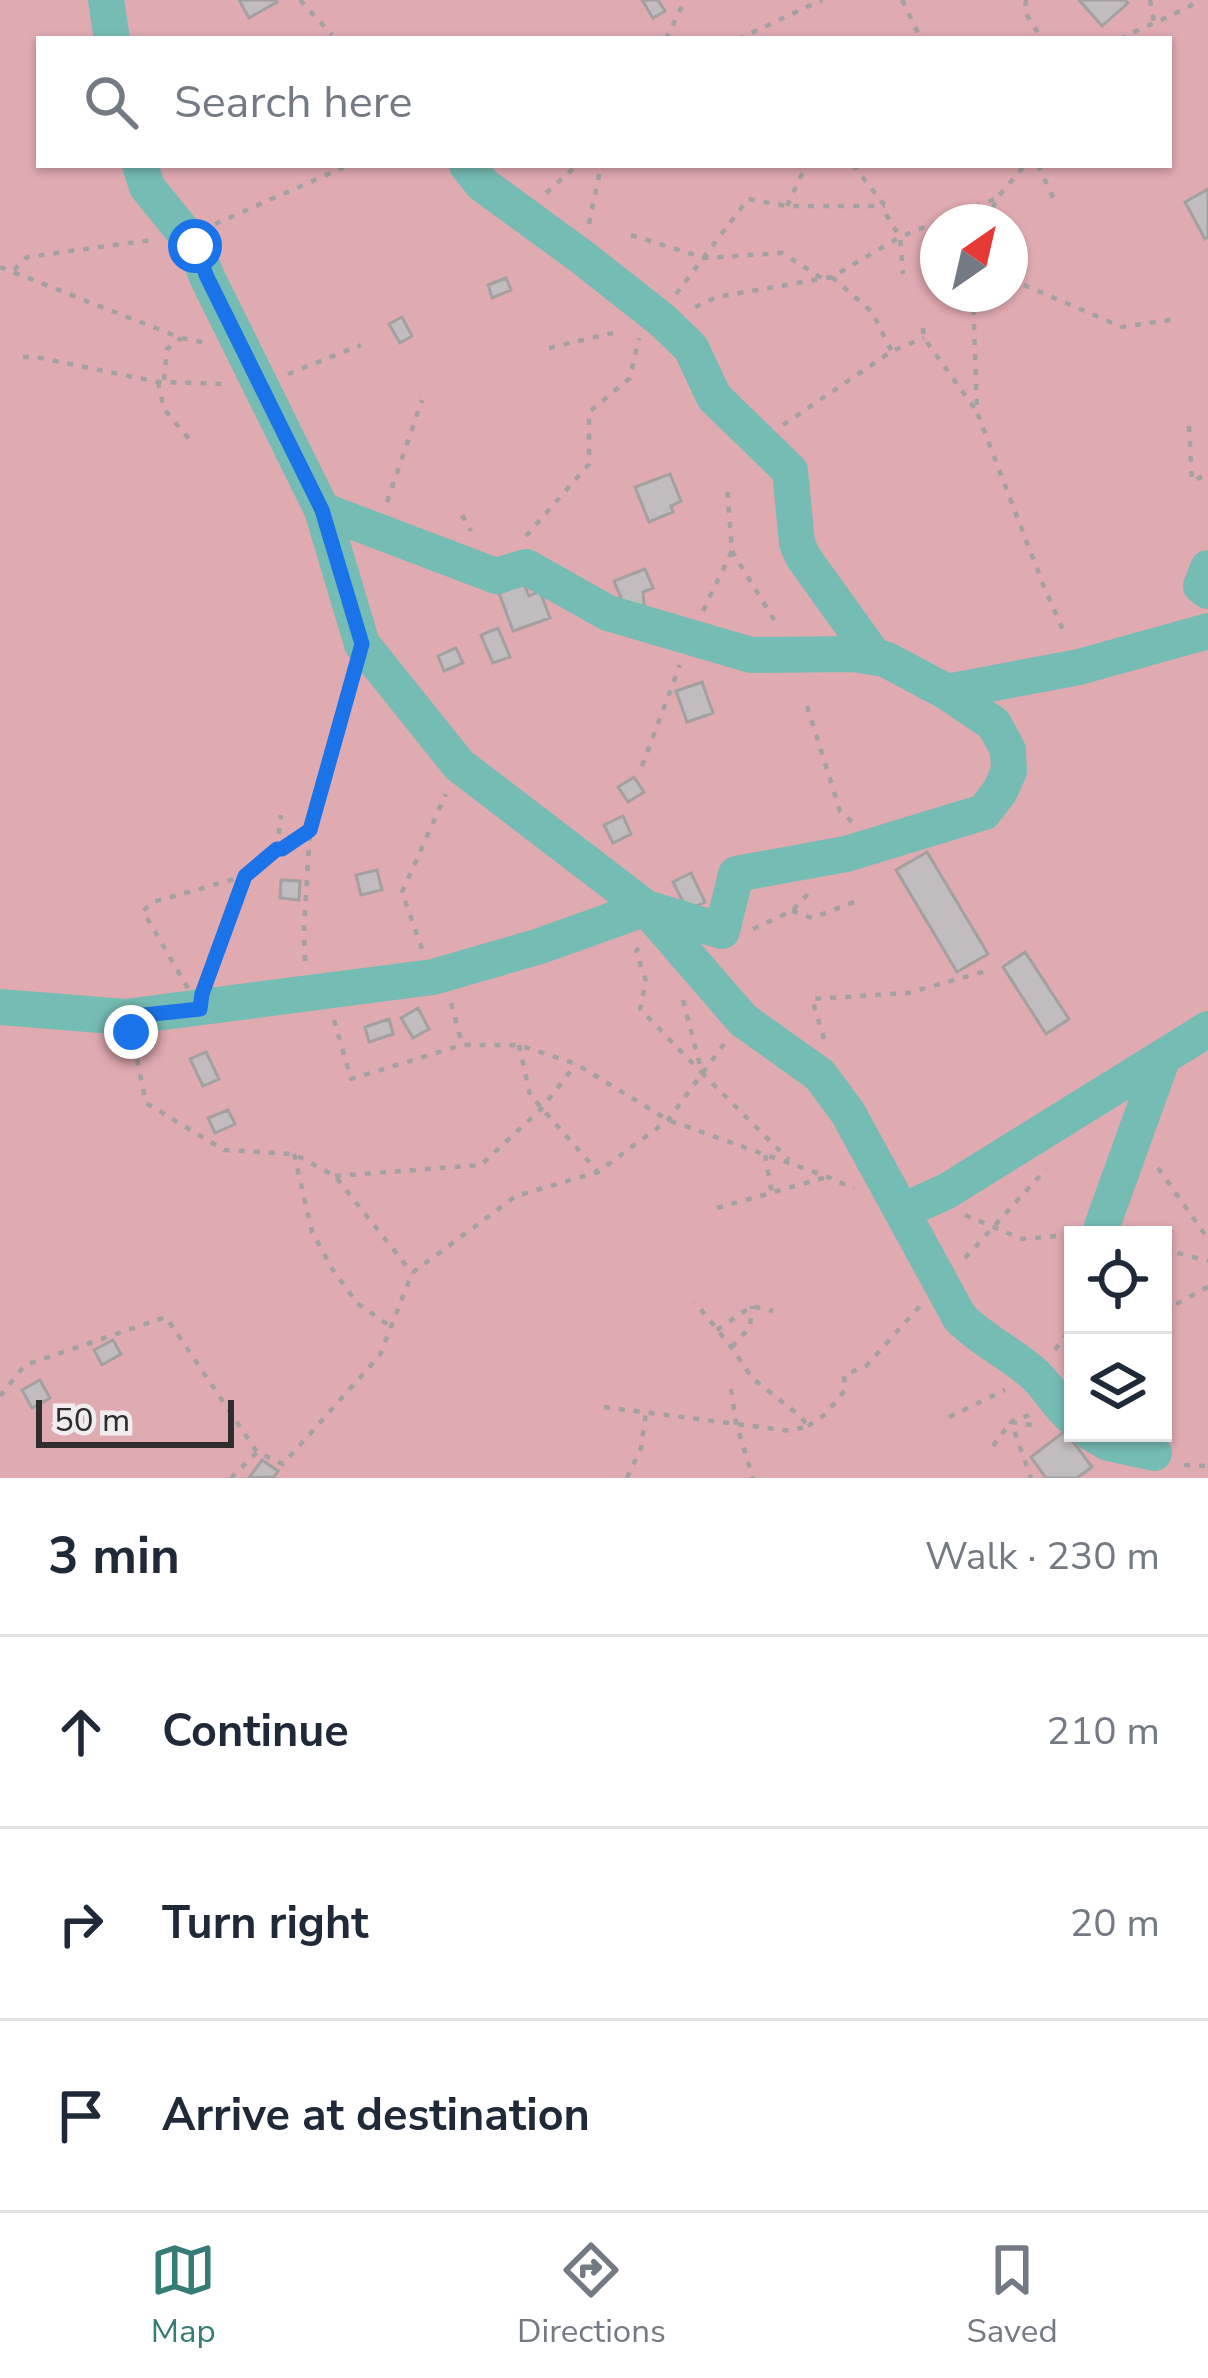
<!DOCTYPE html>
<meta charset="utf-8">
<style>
body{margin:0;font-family:"Nunito Sans",sans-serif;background:#f2f2f3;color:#1f2937}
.controls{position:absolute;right:36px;bottom:36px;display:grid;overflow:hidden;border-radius:0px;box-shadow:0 3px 9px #0004}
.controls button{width:108px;height:108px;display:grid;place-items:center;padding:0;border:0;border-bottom:3px solid #e0e1e3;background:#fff;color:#1f2937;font:60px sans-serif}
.compass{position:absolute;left:920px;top:204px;width:108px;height:108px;border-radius:50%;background:#fff;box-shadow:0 3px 9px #0004;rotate:34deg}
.scale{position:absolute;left:36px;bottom:30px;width:198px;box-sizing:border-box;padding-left:12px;border:6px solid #2f2d2d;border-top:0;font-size:33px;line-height:42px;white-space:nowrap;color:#2f2d2d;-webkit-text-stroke:9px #f1eced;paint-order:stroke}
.stop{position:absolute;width:36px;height:36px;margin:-27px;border:9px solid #1a73e8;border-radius:50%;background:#fff}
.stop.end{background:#1a73e8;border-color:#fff;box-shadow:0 3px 12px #0008}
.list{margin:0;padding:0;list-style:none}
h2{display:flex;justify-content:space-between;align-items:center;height:156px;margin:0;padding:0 48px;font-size:51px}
h2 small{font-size:39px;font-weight:400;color:#747a83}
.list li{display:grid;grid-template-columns:78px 1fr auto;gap:36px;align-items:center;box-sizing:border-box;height:192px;padding:0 48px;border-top:3px solid #e0e1e3}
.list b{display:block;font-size:45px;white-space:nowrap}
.list em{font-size:39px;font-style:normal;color:#747a83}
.icon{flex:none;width:66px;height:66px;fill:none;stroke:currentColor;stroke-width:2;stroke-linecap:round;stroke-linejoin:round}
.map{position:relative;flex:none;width:1208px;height:1478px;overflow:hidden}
.search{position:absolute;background:#fff;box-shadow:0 3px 9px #0004;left:36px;right:36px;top:36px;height:132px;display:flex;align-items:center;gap:30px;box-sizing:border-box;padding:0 42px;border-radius:0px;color:#747a83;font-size:45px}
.sheet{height:732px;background:#fff}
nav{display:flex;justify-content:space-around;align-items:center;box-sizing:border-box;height:168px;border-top:3px solid #e0e1e3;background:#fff;font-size:33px;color:#747a83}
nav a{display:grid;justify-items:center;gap:6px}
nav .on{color:#357c75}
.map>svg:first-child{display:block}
.green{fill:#e0aab1;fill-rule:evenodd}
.building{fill:#c1bcbd;stroke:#a4a0a0;stroke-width:3}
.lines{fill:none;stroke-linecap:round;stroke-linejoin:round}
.path{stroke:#a4a1a1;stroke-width:4.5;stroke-dasharray:6 9;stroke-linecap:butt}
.minor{stroke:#75bcb4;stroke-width:36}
.route{stroke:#1a73e8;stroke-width:15}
</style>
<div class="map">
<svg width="1208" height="1478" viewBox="0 0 1208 1478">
<rect width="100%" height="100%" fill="#f1eced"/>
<path class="green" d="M0,0h1208v1478h-1208zM39,39h1130v126h-1130zM938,222h72v72h-72zM1073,1235h90v198h-90z"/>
<path class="building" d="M239,0h37l1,2 -28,16z
M642,0h16l7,11 -12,7z
M1079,0h46l3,3 -26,23z
M1208,189v48l-3,2 -20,-37z
M506,278l5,12 -19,8 -4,-13z
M402,317l10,19 -12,7 -11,-19z
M670,474l11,27 -10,5 2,6 -24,10 -14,-35z
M645,569l8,19 -10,4 1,12 -17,8 -13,-31z
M524,584l5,12 11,-5 10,27 -37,13 -14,-38z
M498,628l12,29 -17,6 -12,-28z
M456,648l7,15 -19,8 -6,-15z
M702,682l11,31 -26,9 -11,-31z
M634,777l10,15 -16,10 -10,-15z
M623,816l8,18 -18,9 -9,-18z
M927,852l61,102 -31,18 -61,-102z
M377,870l5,20 -21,5 -5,-20z
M691,873l14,29 -18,8 -14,-28z
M281,880l19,1 -1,19 -19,-2z
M1025,952l44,67 -23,15 -43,-67z
M418,1008l11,21 -16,9 -12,-20z
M389,1019l4,15 -24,8 -4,-15z
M206,1052l13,27 -16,7 -13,-27z
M228,1110l7,14 -20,9 -7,-15z
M113,1340l8,14 -19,11 -8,-15z
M40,1380l10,18 -18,10 -10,-18z
M1065,1431l27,36 -15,11h-31l-15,-21z
M262,1460l16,11 -4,6 -25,1z"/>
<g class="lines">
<path class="path" d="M300,0l32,35
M902,0l19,39
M1026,0l-1,12 17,27
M1150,0l4,22
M666,39l19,-39
M738,39l84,-39
M1120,39c27,-14 55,-24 81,-39
M853,165l32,41 2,10 13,21 3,37
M1038,165l18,39
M546,193l31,-28
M787,206l19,-41
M987,222l10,-24 28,-33
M215,224l127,-56 12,-3
M589,224l12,-59
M631,235l74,23 77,-5 41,26
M0,267l181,71 25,5
M14,270l13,-13 125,-17
M832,277l40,35 19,38
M1010,279l112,48 54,-8
M676,294l72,-95 39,7h98
M973,294l4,118 67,175 22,50
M695,307l22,-10 115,-20 68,-40 97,-39
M923,328l1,10 51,71
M549,348l72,-17
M23,357h13l122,25 67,2
M288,374l73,-29
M164,380l3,-31 14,-11
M158,382l6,27 30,36
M783,425l109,-74 32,-13
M1189,426l3,55 16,-7
M387,502l35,-102
M462,515l9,16
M526,536l63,-72v-52l41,-34 9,-40
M732,551l44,72
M703,611l29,-60 -5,-66
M807,706l33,105 12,11
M642,766l38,-101
M277,849l4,-34
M245,876l-43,118 -2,15 -57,-98 10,-9z
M245,876l32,-27h5l28,-19
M792,911l20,7 50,-19
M753,929l39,-18 16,-17
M639,948l-3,3 10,30 -6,28 62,64
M422,949l-20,-57 44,-98
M305,961l-1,-34 6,-97 41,-146
M683,1000l19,73 87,87
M451,1003l11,41
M334,1020l17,59 111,-34h57l57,19 92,56 160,57 26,12
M824,1039l-12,-40 96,-6 78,-22
M134,1045l12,58 78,47 70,4 41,22 77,97
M519,1045l11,50 68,77
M294,1154l18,78 21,38 24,33 33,23
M765,1155l7,39
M1158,1168l50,71
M335,1176l146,-11 60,-56 35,-45
M717,1208l110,-31
M965,1215l57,24 47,-4
M1163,1249l45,12
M965,1258l81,-89
M1163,1311l45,-24
M717,1330l35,-24 21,5
M732,1347l18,-20 2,-21
M1055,1350l18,-24
M731,1389l5,34 17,55
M0,1396l25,-31 141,-48 91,135
M604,1407l187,24 17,-5 -8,-10 -48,-38 -20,-30 -37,-46
M1029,1415l-18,7 20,56
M949,1417l56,-27
M808,1426l18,-12 19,-24 -1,-15 22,-9 54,-60
M993,1446l18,-24 27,4
M1184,1465l24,1
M231,1478l26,-26 26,12 97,-109 32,-82 104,-77 82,-24 70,-52 56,-76
M627,1478l14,-30 5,-36"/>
<path class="minor" d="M106,0l6,39
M140,165l7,22 48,59 12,31 115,233 40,134 97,121 187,143 97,112 77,55 28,38 112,205c22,22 50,35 73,55 15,13 24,32 40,45
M467,165l15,19 100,73 80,63 29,28 23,49 76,74 7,72 6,14 71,99
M1208,568l-7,18 7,5
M947,692l132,-25 129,-36
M0,1007l125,10 308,-40 107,-31 106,-38 76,23 14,-57 110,-20 138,-42 16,-21 9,-20 -1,-21 -14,-26 -47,-32 -62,-33 -32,-5 -102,1 -143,-42 -82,-46 -30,9 -174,-66
M903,1211l44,-20 261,-162
M1102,1235v-9l61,-169
M1091,1433l17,10 46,10"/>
</g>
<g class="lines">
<path class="route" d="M131,1032l-6,-15 75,-8 2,-15 43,-118 32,-27h5l28,-19 52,-186 -40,-134 -115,-233 -12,-31"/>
</g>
</svg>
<div class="controls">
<button><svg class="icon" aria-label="locate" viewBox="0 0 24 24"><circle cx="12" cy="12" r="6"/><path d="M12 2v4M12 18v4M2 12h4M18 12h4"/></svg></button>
<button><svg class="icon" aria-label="layers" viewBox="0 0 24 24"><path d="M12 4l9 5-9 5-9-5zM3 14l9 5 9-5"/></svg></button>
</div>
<svg class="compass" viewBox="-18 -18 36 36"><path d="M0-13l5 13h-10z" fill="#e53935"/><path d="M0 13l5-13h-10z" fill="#747a83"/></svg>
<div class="scale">50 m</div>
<div class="stop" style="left:195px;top:246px"></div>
<div class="stop end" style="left:131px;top:1032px"></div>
<div class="search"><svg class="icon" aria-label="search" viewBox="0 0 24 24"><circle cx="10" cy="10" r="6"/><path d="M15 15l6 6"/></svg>Search here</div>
</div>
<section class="sheet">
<h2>3 min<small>Walk · 230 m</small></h2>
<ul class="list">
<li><svg class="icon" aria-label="ahead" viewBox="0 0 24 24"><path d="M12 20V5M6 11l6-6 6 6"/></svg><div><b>Continue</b></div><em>210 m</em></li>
<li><svg class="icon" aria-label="right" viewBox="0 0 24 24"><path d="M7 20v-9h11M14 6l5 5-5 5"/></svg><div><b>Turn right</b></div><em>20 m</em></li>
<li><svg class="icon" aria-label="arrive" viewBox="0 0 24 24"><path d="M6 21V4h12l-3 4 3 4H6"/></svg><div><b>Arrive at destination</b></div></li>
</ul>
</section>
<nav>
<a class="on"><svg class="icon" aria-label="map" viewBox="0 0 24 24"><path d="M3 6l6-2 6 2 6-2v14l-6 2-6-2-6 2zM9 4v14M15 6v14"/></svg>Map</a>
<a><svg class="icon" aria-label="directions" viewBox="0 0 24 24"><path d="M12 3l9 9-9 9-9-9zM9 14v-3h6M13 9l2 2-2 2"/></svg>Directions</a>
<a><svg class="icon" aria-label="saved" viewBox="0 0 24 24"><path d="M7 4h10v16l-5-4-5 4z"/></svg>Saved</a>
</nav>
